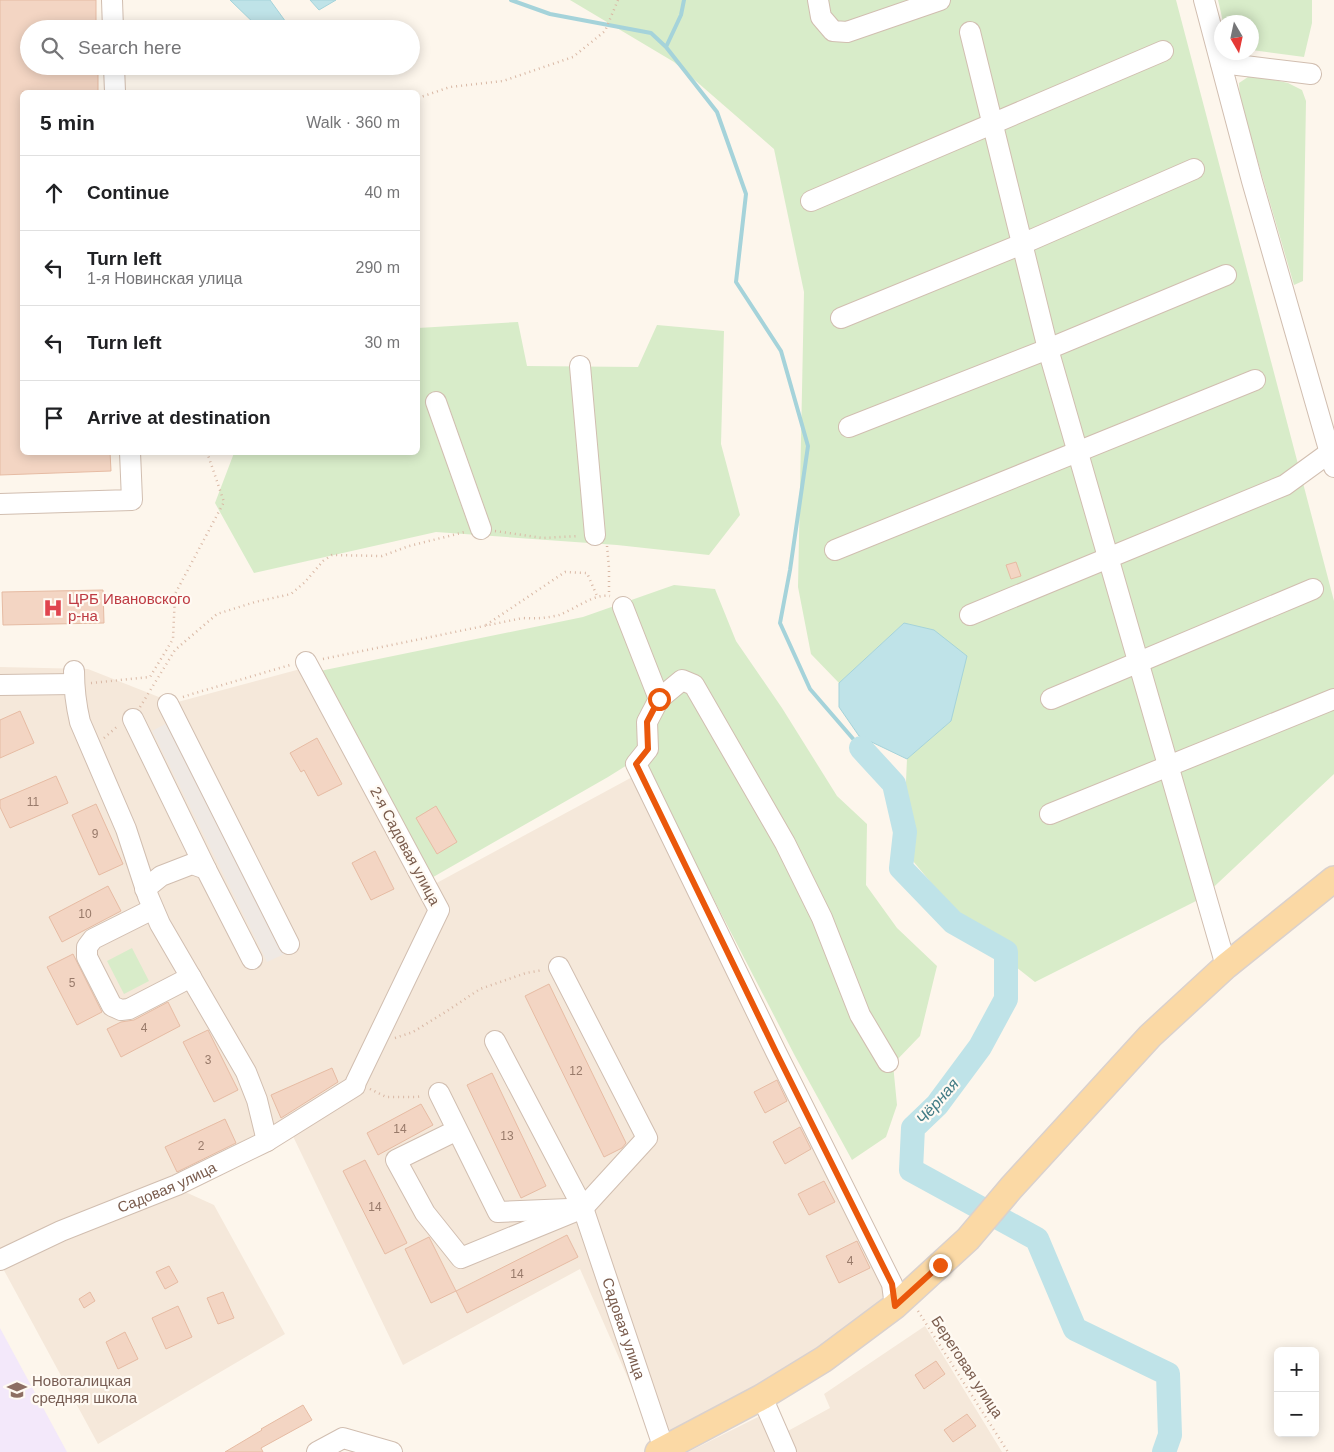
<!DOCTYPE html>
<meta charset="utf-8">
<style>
body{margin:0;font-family:Arial,sans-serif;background:#f2f2f2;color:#202124}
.controls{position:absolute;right:15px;bottom:15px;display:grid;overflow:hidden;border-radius:8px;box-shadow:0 2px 12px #0003}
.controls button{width:45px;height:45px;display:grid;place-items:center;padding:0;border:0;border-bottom:1px solid #e0e0e0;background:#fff;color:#202124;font:25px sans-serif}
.compass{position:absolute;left:1214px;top:15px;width:45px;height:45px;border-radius:50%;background:#fff;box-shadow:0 2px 12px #0003;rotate:171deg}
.stop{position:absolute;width:15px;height:15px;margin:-11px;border:4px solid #ea580c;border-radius:50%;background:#fff}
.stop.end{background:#ea580c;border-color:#fff;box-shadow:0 1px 5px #0008}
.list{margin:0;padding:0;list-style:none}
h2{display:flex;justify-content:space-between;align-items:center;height:65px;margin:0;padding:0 20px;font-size:21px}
h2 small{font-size:16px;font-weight:400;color:#757577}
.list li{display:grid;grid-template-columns:32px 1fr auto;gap:15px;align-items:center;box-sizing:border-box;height:75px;padding:0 20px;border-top:1px solid #e0e0e0}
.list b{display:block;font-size:19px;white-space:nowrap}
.list p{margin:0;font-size:16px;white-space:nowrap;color:#757577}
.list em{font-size:16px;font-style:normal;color:#757577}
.icon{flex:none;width:28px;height:28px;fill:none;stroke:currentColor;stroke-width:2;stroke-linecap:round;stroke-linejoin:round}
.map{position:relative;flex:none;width:1334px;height:1452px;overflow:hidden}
.search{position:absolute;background:#fff;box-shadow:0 2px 12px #0003;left:20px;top:20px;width:400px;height:55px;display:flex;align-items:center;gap:12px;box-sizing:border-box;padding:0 18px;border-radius:28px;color:#757577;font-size:19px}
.panel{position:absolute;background:#fff;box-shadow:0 2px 12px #0003;left:20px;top:90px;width:400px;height:365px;border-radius:8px}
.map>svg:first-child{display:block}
.residential{fill:#f5e8da}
.industrial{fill:#efe9e4}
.education{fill:#f3e8fa}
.green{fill:#d8ecc9}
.water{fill:#bfe3e8;stroke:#a5d3da}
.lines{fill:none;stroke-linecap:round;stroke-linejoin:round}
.stream{stroke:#a5d3da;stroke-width:4}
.river{stroke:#bfe3e8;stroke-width:24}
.building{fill:#f3d5c3;stroke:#e6bba3}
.minor-casing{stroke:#d1beb0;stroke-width:22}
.major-casing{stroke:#dad1cd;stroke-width:28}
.path{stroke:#d9b8a5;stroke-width:2.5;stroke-dasharray:1 4;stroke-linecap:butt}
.minor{stroke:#fff;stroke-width:20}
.major{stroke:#fbd9a5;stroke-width:25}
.route{stroke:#ea580c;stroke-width:6}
.labels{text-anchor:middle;stroke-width:4.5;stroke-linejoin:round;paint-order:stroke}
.number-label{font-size:12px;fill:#987a6a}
.health-label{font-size:15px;fill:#be3a42;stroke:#fffaf3;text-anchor:start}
.street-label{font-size:15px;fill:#7a5c4d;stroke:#fffaf3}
.education-label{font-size:15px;fill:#785e54;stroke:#fffaf3;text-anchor:start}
.water-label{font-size:16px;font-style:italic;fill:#437c86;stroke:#fffaf3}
</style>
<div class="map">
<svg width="1334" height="1452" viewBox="0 0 1334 1452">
<rect width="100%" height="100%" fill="#fdf6ec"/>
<path class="residential" d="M0,667l88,2 86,34 130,-35 131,242 -82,174 -89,52 -264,118z
M636,775l254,526 -98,66 -137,73 -75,-171 -177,96 -113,-235 69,-42 84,-178 -10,-25z
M181,1190l33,15 71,129 -187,110 -98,-181z
M925,1326l77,126h-208l-8,-20 44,-24 -6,-14z
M766,1413l17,39h-95z"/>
<path class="industrial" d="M175,719l116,232 -24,11 -115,-231z"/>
<path class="education" d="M0,1328l67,124h-67z"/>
<path class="green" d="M570,0h606l158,601v173l-132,124 -167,84 -62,-49 -70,-84 4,-90 44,-38 -47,-98 -65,60 -28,-29 -13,-67 6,-295 -30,-143 -100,-87z
M1218,0h94v23l-8,34 -52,-7v-28h-29z
M1251,75l37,8 14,7 4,11 -3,180 -9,4 -54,-185 -1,-17z
M518,322l9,44 111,1 19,-42 67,6 -3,113 19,71 -31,40 -92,-10 -181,-13 -182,41 -39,-70 19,-50 184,-1v-124z
M674,585l41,4 21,52 46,67 55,88 30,28 -1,61 31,43 40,38 -17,70 -27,28 4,41 -11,32 -34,23 -57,-104 -155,-299 -32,20 -180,103 -113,-208 268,-55z
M132,948l17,33 -25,13 -17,-33z"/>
<path class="water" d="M230,0h40l21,29h-31z
M310,0h26l-17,10z
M904,623l30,7 33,26 -16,65 -44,38 -48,-23 -20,-29v-24z"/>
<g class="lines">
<path class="stream" d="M511,0l39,14 101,19 15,14 51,65 29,82 -10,88 45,69 27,95 -18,124 -10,53 30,66 51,59
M666,47l15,-32 3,-15"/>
<path class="river" d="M861,748l33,36 11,48 -4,36 52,54 53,30v47l-26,48 -43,58 -24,23 -2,42 126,69 38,90 93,45 2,61 -6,17"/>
</g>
<path class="building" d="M0,0h96v29h-67v37h69v26h-76v360h88l1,19 -111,4z
M1016,562l5,14 -10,3 -5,-14z
M103,590l1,33 -101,2 -1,-33z
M20,711l14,32 -34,15v-38z
M317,738l25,46 -24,12 -14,-26 -3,2 -11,-19z
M56,776l12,27 -58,25 -10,-21v-7z
M96,804l27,60 -24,11 -27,-60z
M436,806l21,36 -20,12 -21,-36z
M375,851l19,38 -23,11 -19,-37z
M108,886l13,25 -59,31 -13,-25z
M73,954l29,58 -25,13 -30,-58z
M549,984l77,159 -4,5 -18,9 -79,-161z
M168,1002l12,24 -59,31 -14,-28 14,-7 13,-2z
M208,1030l30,60 -24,12 -31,-60z
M332,1068l6,14 -57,36 -10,-23z
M492,1073l54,113 -25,12 -54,-113z
M777,1080l10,21 -22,12 -11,-21z
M421,1104l12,21 -55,30 -11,-22z
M225,1119l11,24 -59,29 -12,-25z
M800,1127l11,22 -26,15 -12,-22z
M365,1160l42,83 -22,11 -42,-83z
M824,1181l11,21 -26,13 -11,-21z
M567,1235l11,22 -111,56 -11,-22z
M429,1237l27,54 -25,12 -26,-54z
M857,1241l13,27 -31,15 -13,-27z
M169,1266l9,16 -13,7 -9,-17z
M90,1292l5,9 -11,7 -5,-9z
M223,1292l11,26 -16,6 -11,-26z
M178,1306l14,31 -26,12 -14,-31z
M125,1332l13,27 -20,10 -12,-27z
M936,1361l9,13 -21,15 -9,-14z
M303,1405l9,15 -51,28 2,4h-38l37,-22 -1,-1z
M967,1414l9,12 -23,16 -9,-12z"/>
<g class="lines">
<defs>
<g id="minor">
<path d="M112,0l1,29"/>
<path d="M818,0l3,17 12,14 14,1 93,-32"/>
<path d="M1204,0l48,181 82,286"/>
<path d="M970,32l78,317 178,617"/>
<path d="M1221,63l90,11"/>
<path d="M114,66l1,26"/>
<path d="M811,201l352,-150"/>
<path d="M841,318l181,-74 172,-75"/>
<path d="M580,366l15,169"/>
<path d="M436,402l45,127"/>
<path d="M849,427l199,-78 178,-74"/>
<path d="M0,504l132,-4 -2,-48"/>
<path d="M835,550l420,-170"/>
<path d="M623,607l36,92 -12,23 1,27 -12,15 140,288 116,232 3,22"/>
<path d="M970,615l315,-130 44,-32"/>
<path d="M74,671c0,18 2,34 6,51l46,107 22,67 12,28 86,148 11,28 10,41"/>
<path d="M0,685l74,-1"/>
<path d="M659,699l23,-19 12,5 91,158 37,75 38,97 28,47"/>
<path d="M1051,699l262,-110"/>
<path d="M168,704l121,240"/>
<path d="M133,719l73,150"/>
<path d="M1050,814l284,-115"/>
<path d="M145,889l16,-13 31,-12 14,5 46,90"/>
<path d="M153,909l-60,30 -6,8v10l25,49 9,4 8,-1 62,-32"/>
<path id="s1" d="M495,1041l88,167 81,241"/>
<path d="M439,1093l59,119 71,-3"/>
<path d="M449,1134l-53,26 29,53 36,45 122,-50 64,-70 -88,-171"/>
<path id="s2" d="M0,1260l61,-29 116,-46 90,-44 88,-55 1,-4 83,-172 -133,-248"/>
<path d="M762,1397l24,55"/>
<path d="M317,1452l26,-14 49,14"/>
</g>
<path id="major" d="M658,1452l104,-55 62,-38 71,-53 73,-67 43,-51 139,-152 76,-70 108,-87"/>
</defs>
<use href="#minor" class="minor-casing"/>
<use href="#major" class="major-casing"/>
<path class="path" d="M418,98l32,-11 53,-6 70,-24 32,-26 13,-31
M495,531l48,7 36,-2
M607,546l2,22v27
M486,625l79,-53 22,1 10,23
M323,659l200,-41c13,1 24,0 36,-3 16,-6 36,-22 51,-19
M91,683l59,-6 23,-38 2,-45 49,-92 -17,-50
M183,697l9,-3 98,-29
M140,707l35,-57 42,-36 38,-12 36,-8 14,-12 18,-21 9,-6 50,1 27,-10 56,-14
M104,738l15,-13
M395,1038l18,-6 34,-21 33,-22 46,-16 17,-3
M370,1089l16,8h30l7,-1
M918,1311l90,141"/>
<use href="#minor" class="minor"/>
<use href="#major" class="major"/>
</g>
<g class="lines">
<path class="route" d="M659,699l-12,23 1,27 -12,15 140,288 116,232 3,22 45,-41"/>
</g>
<defs>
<symbol id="hospital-bare" viewBox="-9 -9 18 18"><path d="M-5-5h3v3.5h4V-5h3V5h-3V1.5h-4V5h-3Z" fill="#e0444e" stroke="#fffaf3" stroke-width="2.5" paint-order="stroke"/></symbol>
<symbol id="school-bare" viewBox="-9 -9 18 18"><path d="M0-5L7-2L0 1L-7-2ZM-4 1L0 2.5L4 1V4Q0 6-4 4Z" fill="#8d6e63" stroke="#fffaf3" stroke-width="2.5" paint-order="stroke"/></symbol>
</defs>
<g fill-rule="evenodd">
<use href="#hospital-bare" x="39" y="594" width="28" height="28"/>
<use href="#school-bare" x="3" y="1376" width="28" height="28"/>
</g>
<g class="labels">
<g class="number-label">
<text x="33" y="806">11</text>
<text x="95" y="838">9</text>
<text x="85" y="918">10</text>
<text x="72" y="987">5</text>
<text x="144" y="1032">4</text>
<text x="208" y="1064">3</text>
<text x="576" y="1075">12</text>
<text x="400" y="1133">14</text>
<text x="507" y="1140">13</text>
<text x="201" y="1150">2</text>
<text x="375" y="1211">14</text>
<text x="850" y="1265">4</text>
<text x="517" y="1278">14</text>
</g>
<g class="health-label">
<text x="68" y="604">ЦРБ Ивановского<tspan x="68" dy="17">р-на</tspan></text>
</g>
<g class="street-label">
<text transform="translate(405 846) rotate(62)" y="5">2-я Садовая улица</text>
<text dy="5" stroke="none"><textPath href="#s2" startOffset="182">Садовая улица</textPath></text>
<text dy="5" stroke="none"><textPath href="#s1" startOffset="316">Садовая улица</textPath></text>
<text transform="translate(967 1367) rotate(57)" y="5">Береговая улица</text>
</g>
<g class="education-label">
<text x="32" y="1386">Новоталицкая<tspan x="32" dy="17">средняя школа</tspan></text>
</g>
<g class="water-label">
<text transform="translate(937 1101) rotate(-49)" y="6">Чёрная</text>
</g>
</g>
</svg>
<div class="controls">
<button>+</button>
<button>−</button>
</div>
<svg class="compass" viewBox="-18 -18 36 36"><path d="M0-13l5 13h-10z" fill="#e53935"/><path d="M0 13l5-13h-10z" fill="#757577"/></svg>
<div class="stop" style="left:659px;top:699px"></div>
<div class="stop end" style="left:940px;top:1265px"></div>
<div class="search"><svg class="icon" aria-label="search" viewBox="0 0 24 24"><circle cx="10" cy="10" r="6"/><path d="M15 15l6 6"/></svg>Search here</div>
<section class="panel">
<h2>5 min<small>Walk · 360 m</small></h2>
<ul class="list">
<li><svg class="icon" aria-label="ahead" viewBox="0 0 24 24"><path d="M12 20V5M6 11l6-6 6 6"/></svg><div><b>Continue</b></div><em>40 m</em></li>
<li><svg class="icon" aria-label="left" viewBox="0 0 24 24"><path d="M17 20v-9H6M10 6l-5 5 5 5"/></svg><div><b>Turn left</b><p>1-я Новинская улица</p></div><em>290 m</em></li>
<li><svg class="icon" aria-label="left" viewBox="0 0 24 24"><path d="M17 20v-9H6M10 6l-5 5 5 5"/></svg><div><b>Turn left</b></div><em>30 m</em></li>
<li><svg class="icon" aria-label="arrive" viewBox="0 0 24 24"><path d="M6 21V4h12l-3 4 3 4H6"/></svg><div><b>Arrive at destination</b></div></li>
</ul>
</section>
</div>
